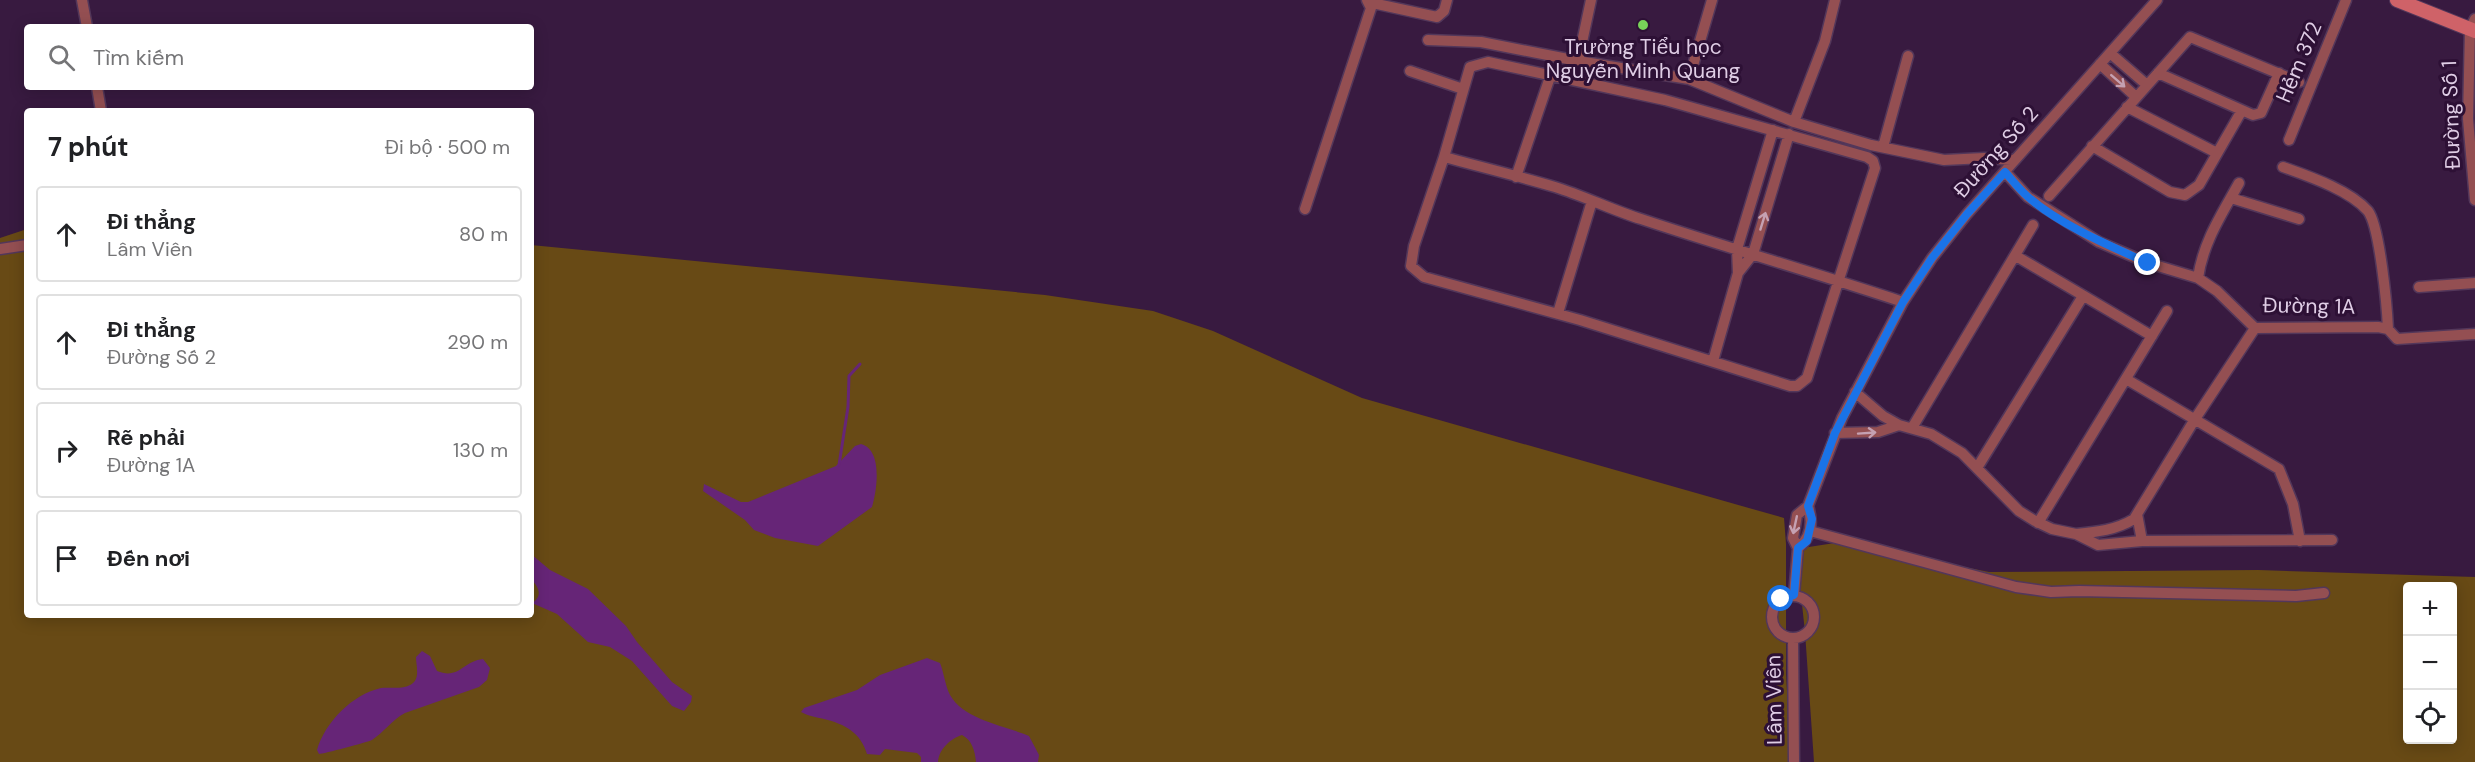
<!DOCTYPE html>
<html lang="vi">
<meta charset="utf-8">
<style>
body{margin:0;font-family:"DM Sans",sans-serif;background:#f6f6f6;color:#202124}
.controls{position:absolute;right:18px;bottom:18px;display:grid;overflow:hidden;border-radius:6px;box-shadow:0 3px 15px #0003}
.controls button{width:54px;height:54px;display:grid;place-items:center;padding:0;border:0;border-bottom:2px solid #e0e0e0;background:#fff;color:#202124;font:30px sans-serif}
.stop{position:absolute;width:18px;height:18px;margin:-14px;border:4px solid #1a73e8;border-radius:50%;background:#fff}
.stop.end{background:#1a73e8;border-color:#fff;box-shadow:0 2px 6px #0008}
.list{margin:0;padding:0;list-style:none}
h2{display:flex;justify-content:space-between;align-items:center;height:78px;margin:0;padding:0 24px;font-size:26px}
h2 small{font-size:20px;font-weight:400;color:#757577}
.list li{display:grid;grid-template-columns:39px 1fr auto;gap:18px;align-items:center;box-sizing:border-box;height:96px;margin:0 12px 12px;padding:0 12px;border:2px solid #e0e0e0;border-radius:6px}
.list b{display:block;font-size:22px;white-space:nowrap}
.list p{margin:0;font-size:20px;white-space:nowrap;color:#757577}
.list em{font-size:20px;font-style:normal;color:#757577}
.icon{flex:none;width:33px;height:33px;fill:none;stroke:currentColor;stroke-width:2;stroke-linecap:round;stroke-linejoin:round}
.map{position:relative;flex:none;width:2475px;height:762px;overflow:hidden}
.search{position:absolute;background:#fff;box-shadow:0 3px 15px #0003;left:24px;top:24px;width:510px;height:66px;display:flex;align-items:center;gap:15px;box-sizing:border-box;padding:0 21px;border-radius:6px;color:#757577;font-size:22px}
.panel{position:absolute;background:#fff;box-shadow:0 3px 15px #0003;left:24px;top:108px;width:510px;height:510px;border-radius:6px}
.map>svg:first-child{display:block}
.green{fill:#684a15;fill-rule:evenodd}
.water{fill:#662577}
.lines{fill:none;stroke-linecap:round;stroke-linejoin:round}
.stream{stroke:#662577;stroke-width:3}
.minor-casing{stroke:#53375a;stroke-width:13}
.secondary-casing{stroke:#53375a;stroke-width:16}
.minor{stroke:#944f52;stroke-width:10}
.secondary{stroke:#cf6268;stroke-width:14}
.oneway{stroke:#c5a1b2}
.route{stroke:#1a73e8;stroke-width:8}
.poi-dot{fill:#78d259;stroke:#2d1035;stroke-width:2}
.labels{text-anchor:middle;stroke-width:6;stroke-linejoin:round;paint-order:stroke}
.poi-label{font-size:21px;fill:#dfcde5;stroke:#2d1035}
.street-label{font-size:21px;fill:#dfcde5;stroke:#2d1035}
</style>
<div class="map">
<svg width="2475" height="762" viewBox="0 0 2475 762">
<rect width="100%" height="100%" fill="#381a40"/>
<path class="green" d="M27,229v386h504v-370l514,50 108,16 60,20 149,67 422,120 2,26v129l5,89h-1791v-524z
M1841,542l148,30 269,-2 217,7v185h-661l-9,-130 -9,-83zM2408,586h44v154h-44z"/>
<path class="water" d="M861,444c22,6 16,46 11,63l-54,39 -43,-8 -21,-8 -9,-10 -42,-29 1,-7 37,18h7l88,-36 19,-20z
M531,554l19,16 38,19 38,37 11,16 35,40 20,14 -1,6 -7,9 -12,-5 -40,-45 -22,-14 -22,-5 -31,-28 -25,-11c11,-7 7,-16 -1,-24z
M422,651l8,5 7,15c22,9 26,-10 46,-12l7,9 -3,12 -8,7 -74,26c-13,7 -21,19 -33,27 -4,2 -49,14 -53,14l-2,-4c8,-28 36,-56 64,-62 10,-1 24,2 32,-5 7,-6 3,-18 3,-26z
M927,658l13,5c4,10 5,22 10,32 14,25 56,31 79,41l10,19 -1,7h-62c-1,-11 -4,-22 -14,-27 -12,4 -23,14 -24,27h-17v-5l-4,-4 -32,-4 -5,6 -13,-1c-6,-21 -22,-30 -43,-35 -8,-2 -16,-3 -23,-7l3,-4 53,-18 23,-15z"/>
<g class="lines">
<path class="stream" d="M839,465l9,-58 1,-31 11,-12"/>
<defs>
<path id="minor" d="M82,0l5,27
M1368,2l69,15 7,-6 3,-11
M2475,19l-5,10 -2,90 7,81
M1428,40l53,2 97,19 111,18 105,43 77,23 73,15 40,-2 31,2
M2110,53l37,32
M1578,61l13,-61
M2100,64l36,33
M1410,71l53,18
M2158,73l95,42 8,-2 18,-40
M1689,79l23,-79
M97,87l4,24
M2127,107l90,46
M1794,122l31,-81 10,-41
M2289,140l57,-140
M2092,146l78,46 15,3 14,-10 42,-73
M1883,147l25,-91
M1444,157l-30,89 -3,20 13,11 156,43 210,66h7l10,-8 68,-210 -2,-7 -6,-4 -202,-57 -177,-38 -18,5 -26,90c37,10 74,19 111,30 29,9 57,23 86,32 87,29 175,54 262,83
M2283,167c25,9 67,23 85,44 12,16 19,96 20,118
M2005,172l23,25 71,45 49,21 50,15 19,13 38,37 123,-1 10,2 9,10 78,-5
M1516,177l34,-100
M2049,196l141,-159 109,45
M2231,198l68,21
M1305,209l66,-201 -4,-8
M0,249l27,-4
M2016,256l136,80
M1738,273l15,-19 36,-120
M2198,278c5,-36 24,-64 41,-95
M2419,287l56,-4
M1558,313l34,-112
M1713,361l25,-88 -1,-24 36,-119
M2126,379l153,90 14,35 7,37
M1855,392l28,24 16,9 32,9 31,19 57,58 16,10 17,8 24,5 22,11 44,-4 190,-1
M1912,428l121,-203
M1835,433l43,-1 21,-7
M1977,468l106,-172
M2137,514l5,27
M2038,523l129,-212
M1810,531l206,56 35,5 28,-1 217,5 28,-3
M2076,534c21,-2 40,-4 58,-15l61,-100 60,-91
M1798,548c14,-11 15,-26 10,-42
M1794,595l4,-47 -5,-10 4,-23 11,-9 34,-88 61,-116 29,-44 35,-44 190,-214
M1772 617a21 21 0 1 1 42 0a21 21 0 1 1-42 0Z
M1793,638l1,124"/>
<path id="secondary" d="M2397,0l78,31"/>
</defs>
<use href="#minor" class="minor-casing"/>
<use href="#secondary" class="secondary-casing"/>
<use href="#minor" class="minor"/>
<use href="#secondary" class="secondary"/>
</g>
<defs><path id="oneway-shaft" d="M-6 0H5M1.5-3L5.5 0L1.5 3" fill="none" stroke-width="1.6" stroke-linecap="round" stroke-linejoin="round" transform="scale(1.5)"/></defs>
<g class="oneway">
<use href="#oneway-shaft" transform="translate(2118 81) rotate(41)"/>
<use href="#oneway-shaft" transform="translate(1763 221) rotate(-73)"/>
<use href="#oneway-shaft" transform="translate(1867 433) rotate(-4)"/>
<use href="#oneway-shaft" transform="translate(1795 525) rotate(102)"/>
</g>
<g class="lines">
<path class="route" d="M1781,599l13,-4 4,-47 9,-7 5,-22 -4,-13 27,-73 68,-131 29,-44 35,-44 38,-42c7,8 14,17 22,24 31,28 83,50 121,67"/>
</g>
<circle class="poi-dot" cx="1643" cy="25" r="6"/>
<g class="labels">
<g class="poi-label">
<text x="1643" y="54">Trường Tiểu học<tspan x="1643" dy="24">Nguyễn Minh Quang</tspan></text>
</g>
<g class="street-label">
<text transform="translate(2299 62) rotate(-67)" y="7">Hẻm 372</text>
<text transform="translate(2451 115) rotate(-92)" y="7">Đường Số 1</text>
<text transform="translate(1996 152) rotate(-48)" y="7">Đường Số 2</text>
<text transform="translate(2309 306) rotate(1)" y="7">Đường 1A</text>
<text transform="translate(1774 700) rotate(-91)" y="7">Lâm Viên</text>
</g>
</g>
</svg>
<div class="controls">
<button>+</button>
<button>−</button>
<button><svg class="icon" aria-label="locate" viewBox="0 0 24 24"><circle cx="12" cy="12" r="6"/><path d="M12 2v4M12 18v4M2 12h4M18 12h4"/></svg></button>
</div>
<div class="stop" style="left:1781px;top:599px"></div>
<div class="stop end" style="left:2148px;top:263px"></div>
<div class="search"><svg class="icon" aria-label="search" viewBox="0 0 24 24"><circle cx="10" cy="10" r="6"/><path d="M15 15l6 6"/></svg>Tìm kiếm</div>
<section class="panel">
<h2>7 phút<small>Đi bộ · 500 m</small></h2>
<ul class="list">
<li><svg class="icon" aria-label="ahead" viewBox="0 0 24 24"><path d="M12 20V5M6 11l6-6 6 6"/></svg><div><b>Đi thẳng</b><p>Lâm Viên</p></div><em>80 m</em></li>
<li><svg class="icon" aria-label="ahead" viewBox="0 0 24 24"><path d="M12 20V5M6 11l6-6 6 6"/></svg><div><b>Đi thẳng</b><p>Đường Số 2</p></div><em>290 m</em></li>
<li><svg class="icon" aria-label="right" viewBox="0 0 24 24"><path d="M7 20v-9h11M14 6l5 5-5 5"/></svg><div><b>Rẽ phải</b><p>Đường 1A</p></div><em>130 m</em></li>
<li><svg class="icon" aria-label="arrive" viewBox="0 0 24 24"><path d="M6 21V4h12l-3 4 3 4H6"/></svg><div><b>Đến nơi</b></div></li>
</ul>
</section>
</div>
